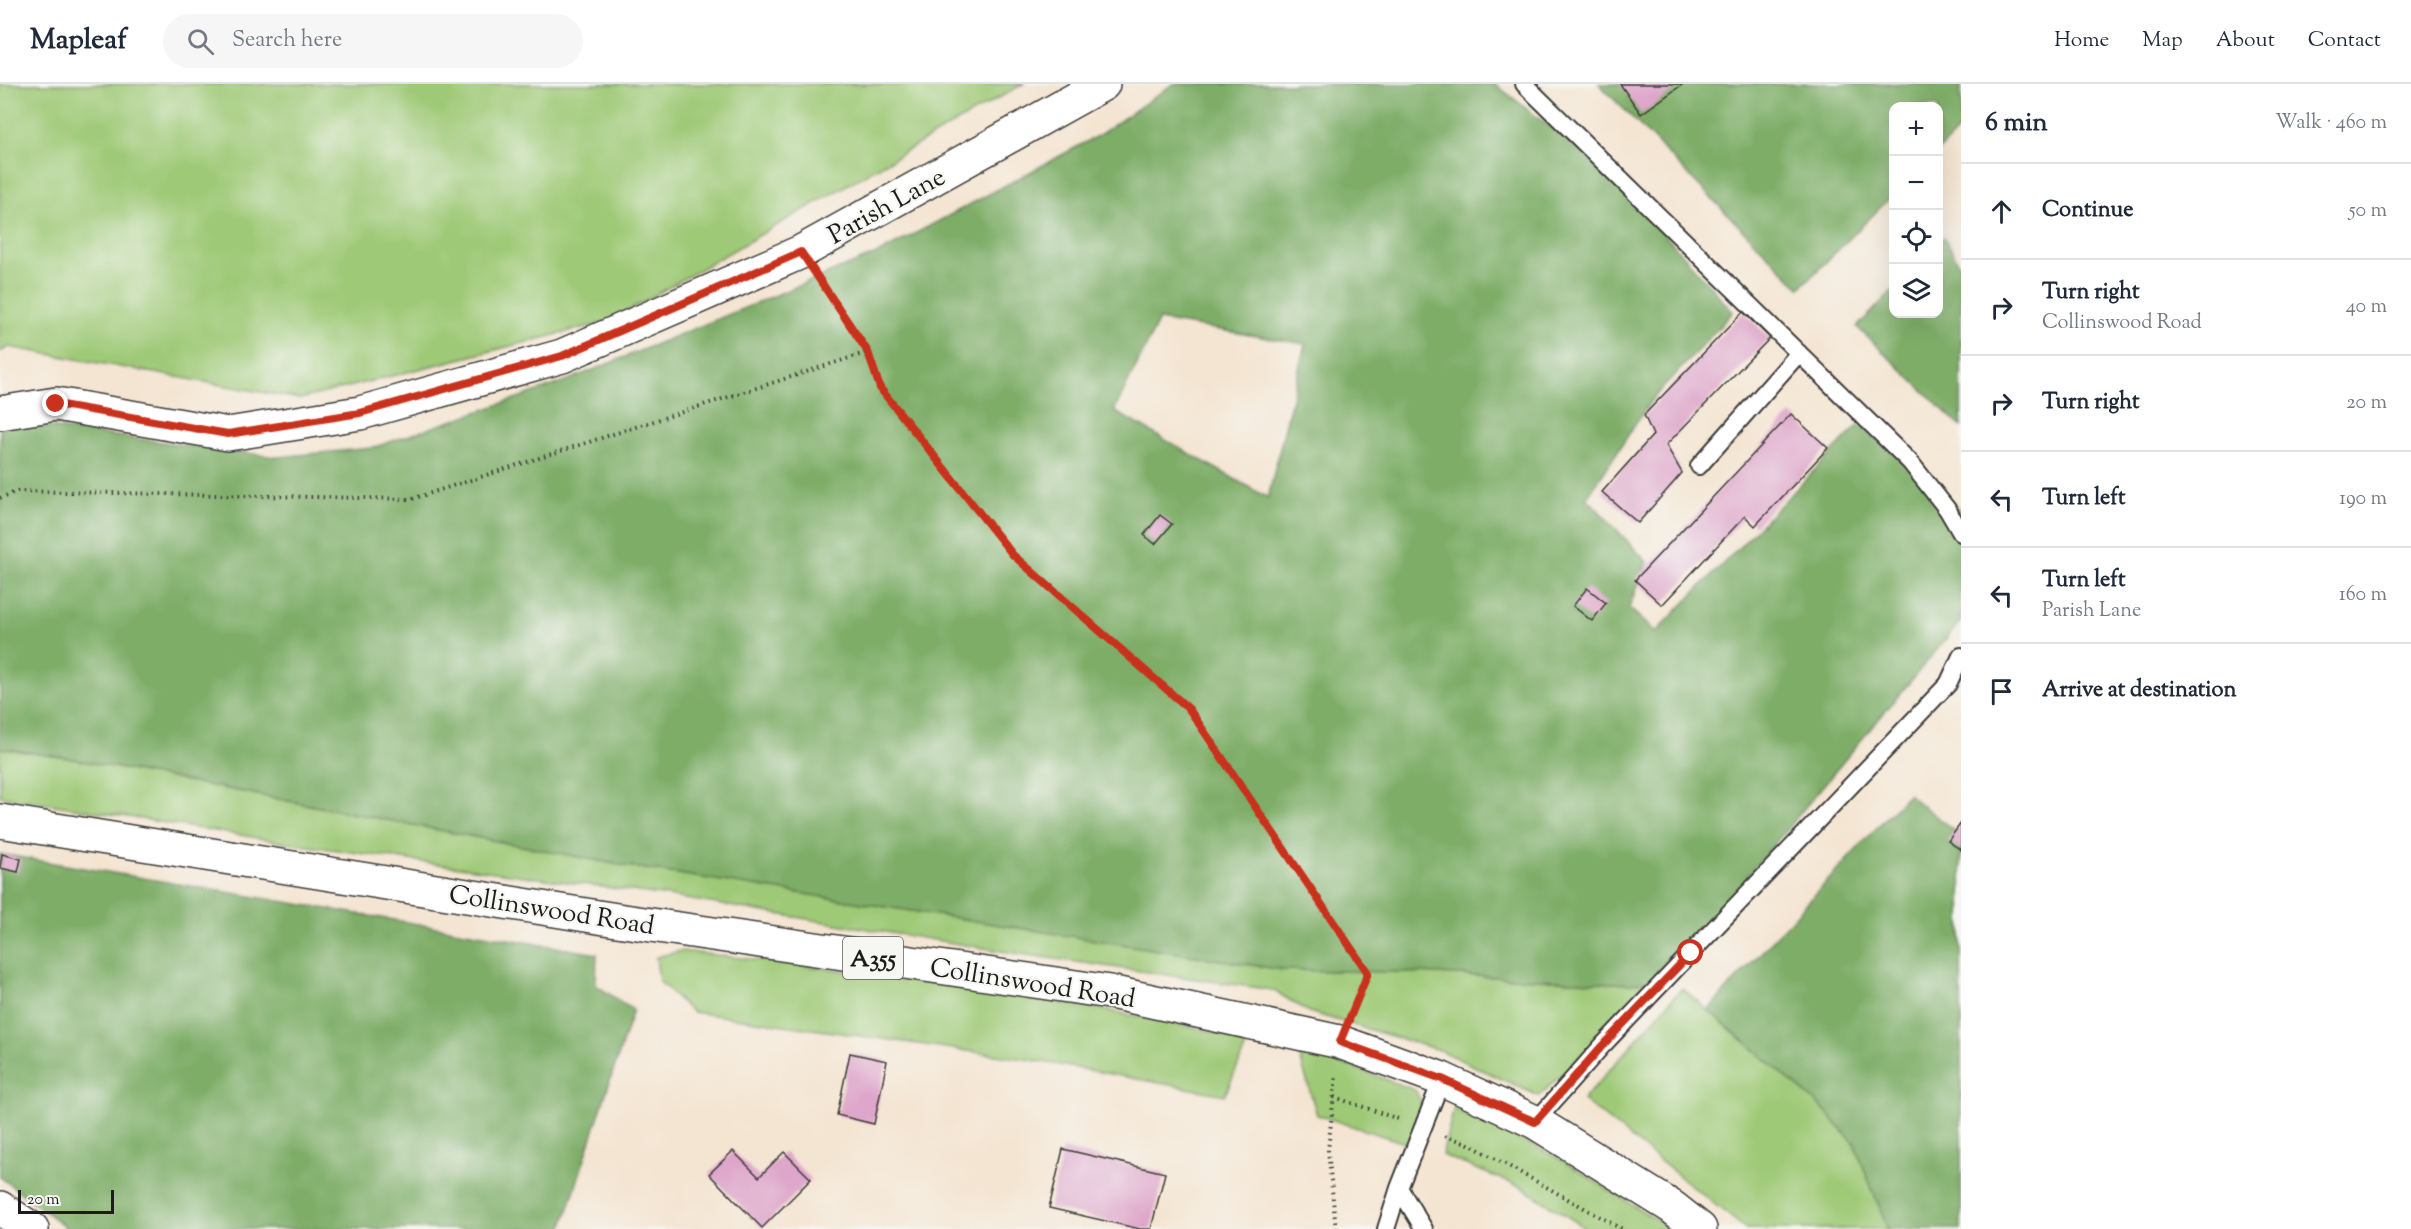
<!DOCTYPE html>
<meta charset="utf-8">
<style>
body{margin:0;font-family:"Sorts Mill Goudy",serif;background:#f6f6f7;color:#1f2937}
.controls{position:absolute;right:18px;top:18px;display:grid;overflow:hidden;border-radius:12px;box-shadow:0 6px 24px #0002}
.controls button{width:54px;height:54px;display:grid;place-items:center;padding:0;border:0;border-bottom:2px solid #e0e1e3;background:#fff;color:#1f2937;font:30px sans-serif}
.scale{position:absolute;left:18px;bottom:15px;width:96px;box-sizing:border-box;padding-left:6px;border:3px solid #1c1c1c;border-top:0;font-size:16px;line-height:21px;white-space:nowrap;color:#1c1c1c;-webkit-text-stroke:4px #f6f6f2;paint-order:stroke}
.stop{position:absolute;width:18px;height:18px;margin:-14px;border:4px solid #c8321e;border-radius:50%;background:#fff}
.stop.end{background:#c8321e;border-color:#fff;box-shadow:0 2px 6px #0008}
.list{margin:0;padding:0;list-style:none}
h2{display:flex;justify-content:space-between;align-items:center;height:78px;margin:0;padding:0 24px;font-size:26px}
h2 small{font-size:20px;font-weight:400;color:#747a83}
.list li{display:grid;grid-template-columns:39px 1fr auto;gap:18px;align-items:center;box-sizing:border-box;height:96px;padding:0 24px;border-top:2px solid #e0e1e3}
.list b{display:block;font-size:22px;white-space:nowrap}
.list p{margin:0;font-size:20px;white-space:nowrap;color:#747a83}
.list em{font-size:20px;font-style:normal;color:#747a83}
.icon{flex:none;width:33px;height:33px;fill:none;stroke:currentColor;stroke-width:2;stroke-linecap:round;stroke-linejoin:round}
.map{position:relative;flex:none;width:1961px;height:1145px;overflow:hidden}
header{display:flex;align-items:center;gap:36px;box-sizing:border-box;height:84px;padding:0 30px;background:#fff;border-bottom:2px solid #e0e1e3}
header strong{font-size:28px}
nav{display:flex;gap:33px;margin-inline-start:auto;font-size:21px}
.search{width:420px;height:54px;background:#f6f6f7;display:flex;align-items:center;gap:15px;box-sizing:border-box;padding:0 21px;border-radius:33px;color:#747a83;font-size:22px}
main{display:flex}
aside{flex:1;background:#fff}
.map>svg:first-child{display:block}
.green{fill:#9ec976;stroke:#5d7249;stroke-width:1.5}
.forest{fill:#7ead67;stroke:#4d6442;stroke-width:1.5;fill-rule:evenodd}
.building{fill:#dea6ca}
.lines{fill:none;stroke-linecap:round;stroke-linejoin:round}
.service-casing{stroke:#3c3a37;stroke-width:20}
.minor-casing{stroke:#3c3a37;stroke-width:36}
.primary-casing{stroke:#3c3a37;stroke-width:36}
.path{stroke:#3c3a37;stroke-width:4;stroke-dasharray:1.5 4.5;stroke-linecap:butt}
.service{stroke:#fff;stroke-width:16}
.minor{stroke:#fff;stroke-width:33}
.primary{stroke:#fff;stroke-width:33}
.route{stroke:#c8321e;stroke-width:8}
.labels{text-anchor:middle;stroke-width:4.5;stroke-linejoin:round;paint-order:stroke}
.shield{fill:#f6f6f2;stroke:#5d5d5c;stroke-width:1.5}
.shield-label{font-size:24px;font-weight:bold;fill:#1c1c1c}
.street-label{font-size:26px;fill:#1c1c1c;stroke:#f6f6f2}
</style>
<header>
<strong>Mapleaf</strong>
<div class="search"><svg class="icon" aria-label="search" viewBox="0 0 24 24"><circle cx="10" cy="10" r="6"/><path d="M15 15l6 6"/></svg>Search here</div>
<nav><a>Home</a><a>Map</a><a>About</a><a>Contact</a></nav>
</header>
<main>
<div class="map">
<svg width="1961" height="1145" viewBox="0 0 1961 1145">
<rect width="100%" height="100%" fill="#f6f6f2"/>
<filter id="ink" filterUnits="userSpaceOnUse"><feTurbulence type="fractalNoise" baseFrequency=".0167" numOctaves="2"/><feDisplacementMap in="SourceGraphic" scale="12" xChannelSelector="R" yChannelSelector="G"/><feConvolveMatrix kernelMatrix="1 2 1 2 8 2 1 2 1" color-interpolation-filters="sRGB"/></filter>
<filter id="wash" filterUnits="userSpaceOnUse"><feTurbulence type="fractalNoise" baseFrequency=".008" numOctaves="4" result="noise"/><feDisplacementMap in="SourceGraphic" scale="24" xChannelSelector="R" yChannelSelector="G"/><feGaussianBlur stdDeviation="1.35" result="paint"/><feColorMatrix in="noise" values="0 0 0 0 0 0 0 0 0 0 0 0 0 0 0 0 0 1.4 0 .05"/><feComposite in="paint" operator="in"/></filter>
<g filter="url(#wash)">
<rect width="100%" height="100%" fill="#f4e5d2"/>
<path class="green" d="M0,0h1023l-413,237 -310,78 -291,-52 -9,5z
M0,664l67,10 548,106 669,106 115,2 233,12 30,-6 -123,118 -100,-46 -130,-38 -36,-22 -266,-38 -339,-56 -374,-52 -294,-48z
M681,867c191,22 381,45 568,89l-24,55 -187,-34 -346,-49 -33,-31 -3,-24z
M1682,904l138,118 34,37 34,86h-142l-163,-129z
M1297,963l118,43 9,17 -16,37 -91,-29z
M1454,1024l101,48 116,73h-84l-64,-41 -81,-33z"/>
<path class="forest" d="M1173,0h322l117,91 121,137 -83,90 -63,96 60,64 -18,46 27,24 203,-207 101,84 1,112 -299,357 -30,6 -233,-12 -115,-2 -669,-106 -548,-106 -67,-10v-319l17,-6 260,34 95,-9 189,-65 320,-131 218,-117zM1159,236l146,24 -37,154 -154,-87z
M1599,0h362v44l-22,22 -1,-44h-44l-1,89 -93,93z
M1944,153l17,31v159l-104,-100 36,-37 1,24h44l1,-71z
M1908,710l53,42v393h-73l-34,-86 -34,-37 -112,-96z
M0,770l597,100 -1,31 37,25 -71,219h-494l-68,-52z"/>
<g id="blocks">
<path class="building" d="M1620,0h63l-42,30z
M1743,228l27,26 -104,107 16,28 -44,50 -36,-31 51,-57 -9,-20z
M1791,330l37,34 -73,78 -10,-10 -83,89 -27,-25z
M1160,431l12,9 -17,20 -11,-9z
M1587,504l19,15 -14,18 -19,-15z
M1961,739v27l-13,-9z
M2,770l19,5 -3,13 -18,-4z
M850,969l37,8 -13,63 -37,-9z
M1063,1065l102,24 -14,56h-11l-91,-21z
M733,1067l26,26 25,-25 27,27 -49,49 -53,-54z"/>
</g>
</g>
<g filter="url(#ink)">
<use href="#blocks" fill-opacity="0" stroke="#3c3a37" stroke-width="1.5"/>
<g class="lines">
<defs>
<path id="service" d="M1524,0l386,378 37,47 14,24
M1699,382l100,-113
M1535,1038l67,-76 346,-362 13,-28
M1386,1145l13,-41
M1424,1145l-25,-41 43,-109"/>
<path id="minor" d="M0,329l56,-9 172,30 132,-21 202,-57 239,-104 302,-168
M0,1124l32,21"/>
<path id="primary" d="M0,737l617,99 493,72 230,50 102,37 93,43 137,85 28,22"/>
</defs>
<use href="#service" class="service-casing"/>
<use href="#minor" class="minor-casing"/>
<use href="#primary" class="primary-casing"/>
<path class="path" d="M818,193l50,75 12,36 133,167 176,154 179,264 -17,41
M0,414l18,-7 394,8 456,-147
M1334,1013l67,23
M1445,1052l22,7 155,86
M1336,1145l-8,-79 8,-74"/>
<use href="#service" class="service"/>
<use href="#minor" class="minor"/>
<use href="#primary" class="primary"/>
</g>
</g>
<g class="lines" filter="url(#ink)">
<path class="route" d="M56,320l172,30 132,-21 202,-57 239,-104 67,100 12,36 133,167 176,154 179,264 -28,69 102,37 93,43 67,-76 89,-93"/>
</g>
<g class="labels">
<rect class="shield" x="843" y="853" width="60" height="42" rx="4.5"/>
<g class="shield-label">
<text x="873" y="882">A355</text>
</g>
<g class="street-label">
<text transform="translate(886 121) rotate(-29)" y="9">Parish Lane</text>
<text transform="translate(552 825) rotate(9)" y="9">Collinswood Road</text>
<text transform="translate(1033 898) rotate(9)" y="9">Collinswood Road</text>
</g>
</g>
</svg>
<div class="controls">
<button>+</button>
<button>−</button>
<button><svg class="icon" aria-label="locate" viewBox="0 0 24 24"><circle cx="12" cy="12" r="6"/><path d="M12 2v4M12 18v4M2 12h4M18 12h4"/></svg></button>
<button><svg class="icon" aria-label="layers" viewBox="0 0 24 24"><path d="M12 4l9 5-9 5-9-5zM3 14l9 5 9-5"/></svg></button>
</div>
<div class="scale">20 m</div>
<div class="stop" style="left:1691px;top:869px"></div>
<div class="stop end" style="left:56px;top:320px"></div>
</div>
<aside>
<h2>6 min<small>Walk · 460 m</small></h2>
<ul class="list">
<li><svg class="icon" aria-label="ahead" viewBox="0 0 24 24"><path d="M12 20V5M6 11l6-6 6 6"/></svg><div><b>Continue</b></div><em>50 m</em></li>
<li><svg class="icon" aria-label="right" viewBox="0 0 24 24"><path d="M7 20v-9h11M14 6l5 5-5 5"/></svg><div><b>Turn right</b><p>Collinswood Road</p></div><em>40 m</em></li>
<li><svg class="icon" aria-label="right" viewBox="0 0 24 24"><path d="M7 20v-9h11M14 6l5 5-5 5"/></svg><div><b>Turn right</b></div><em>20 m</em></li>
<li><svg class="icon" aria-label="left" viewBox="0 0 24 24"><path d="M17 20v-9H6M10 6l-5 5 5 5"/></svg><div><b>Turn left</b></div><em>190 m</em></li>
<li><svg class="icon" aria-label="left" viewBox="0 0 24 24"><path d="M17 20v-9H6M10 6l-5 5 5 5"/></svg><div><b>Turn left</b><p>Parish Lane</p></div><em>160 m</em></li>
<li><svg class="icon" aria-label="arrive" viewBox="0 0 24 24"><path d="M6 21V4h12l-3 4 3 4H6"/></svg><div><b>Arrive at destination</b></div></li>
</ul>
</aside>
</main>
